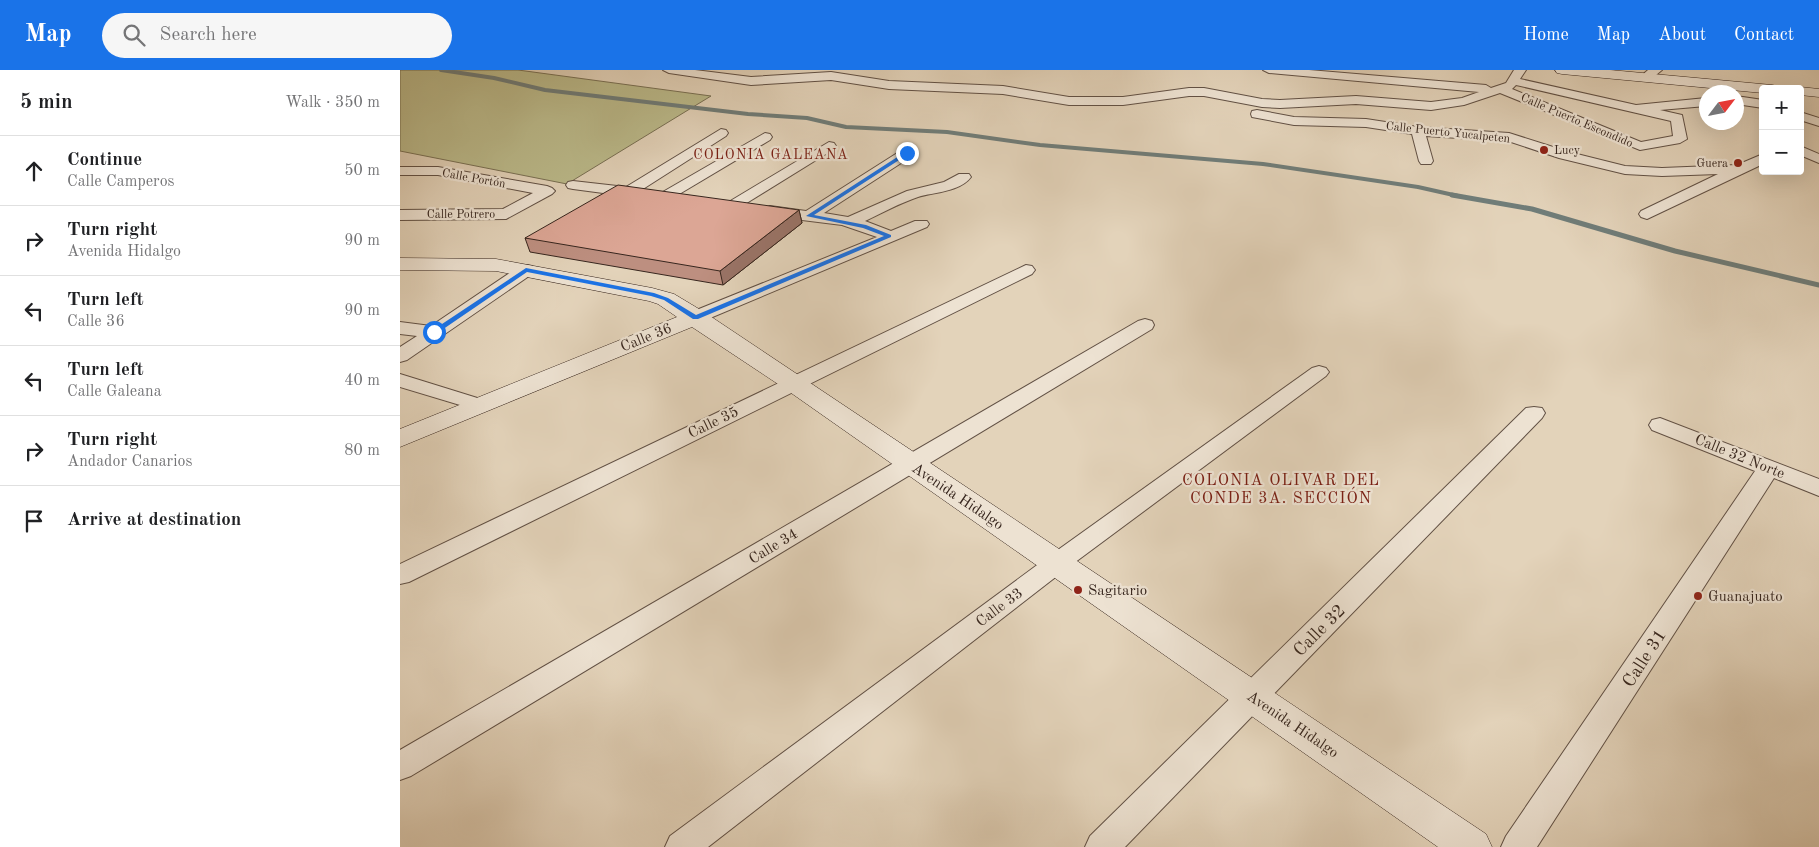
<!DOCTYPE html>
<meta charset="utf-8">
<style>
body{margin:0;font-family:"Old Standard TT",serif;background:#f6f6f6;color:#202124}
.controls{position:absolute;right:15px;top:15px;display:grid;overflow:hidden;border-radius:5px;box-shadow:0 5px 20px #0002}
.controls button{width:45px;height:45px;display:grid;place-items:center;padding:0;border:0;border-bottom:1px solid #e0e0e0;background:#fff;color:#202124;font:25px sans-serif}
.compass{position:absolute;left:1299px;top:15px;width:45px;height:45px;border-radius:50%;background:#fff;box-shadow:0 5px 20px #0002;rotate:58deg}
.stop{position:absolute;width:15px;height:15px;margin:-11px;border:4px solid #1a73e8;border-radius:50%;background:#fff}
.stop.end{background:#1a73e8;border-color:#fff;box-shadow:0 1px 5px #0008}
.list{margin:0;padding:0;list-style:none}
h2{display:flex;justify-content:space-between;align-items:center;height:65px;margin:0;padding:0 20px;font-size:21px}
h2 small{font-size:16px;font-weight:400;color:#757577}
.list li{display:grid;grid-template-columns:32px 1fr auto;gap:15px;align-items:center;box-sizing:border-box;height:70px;padding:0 20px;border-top:1px solid #e0e0e0}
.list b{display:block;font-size:19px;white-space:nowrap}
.list p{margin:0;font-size:16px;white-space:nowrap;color:#757577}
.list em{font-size:16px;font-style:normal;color:#757577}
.icon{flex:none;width:28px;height:28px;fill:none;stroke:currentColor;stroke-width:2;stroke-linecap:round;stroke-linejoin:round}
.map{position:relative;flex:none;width:1419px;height:777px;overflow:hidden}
header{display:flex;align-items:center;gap:30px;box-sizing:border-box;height:70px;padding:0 25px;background:#1a73e8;color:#fff}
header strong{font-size:24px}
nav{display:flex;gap:28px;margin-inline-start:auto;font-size:18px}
.search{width:350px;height:45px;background:#f6f6f6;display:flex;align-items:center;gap:12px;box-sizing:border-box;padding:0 18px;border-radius:28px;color:#757577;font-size:19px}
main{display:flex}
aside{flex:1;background:#fff}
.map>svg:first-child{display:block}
.green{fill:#bbba8b;stroke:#797054}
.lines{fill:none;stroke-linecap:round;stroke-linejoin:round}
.stream-far1{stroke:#707d79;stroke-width:4}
.stream{stroke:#707d79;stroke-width:5}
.street-casing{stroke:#625145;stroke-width:2}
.secondary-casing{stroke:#37261e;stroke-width:1}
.street{fill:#ede2d2;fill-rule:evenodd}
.secondary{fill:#ede2d2;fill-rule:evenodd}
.wall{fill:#bd8f80;stroke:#37261e}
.shaded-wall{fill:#9a7468;stroke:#37261e}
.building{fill:#dca695;stroke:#37261e}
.route{fill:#1a73e8}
.poi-dot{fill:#8f2418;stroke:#ede2d2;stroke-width:2}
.labels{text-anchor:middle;stroke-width:4.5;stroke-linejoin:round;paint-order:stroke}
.far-street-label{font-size:12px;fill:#37261e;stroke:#ede2d2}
.far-poi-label{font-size:12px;fill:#37261e;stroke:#ede2d2;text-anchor:start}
.far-neighbourhood-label{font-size:14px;letter-spacing:1px;fill:#7a1f14;stroke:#ede2d2}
.street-label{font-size:15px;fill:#37261e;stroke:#ede2d2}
.poi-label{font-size:15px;fill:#37261e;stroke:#ede2d2;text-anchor:start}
.neighbourhood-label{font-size:16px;letter-spacing:1px;fill:#7a1f14;stroke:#ede2d2}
.near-street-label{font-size:18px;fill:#37261e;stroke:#ede2d2}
</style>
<header>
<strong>Map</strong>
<div class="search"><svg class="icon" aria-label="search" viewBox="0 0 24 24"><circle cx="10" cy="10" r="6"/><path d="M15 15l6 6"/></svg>Search here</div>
<nav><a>Home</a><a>Map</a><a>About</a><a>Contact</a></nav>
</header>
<main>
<aside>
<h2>5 min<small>Walk · 350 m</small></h2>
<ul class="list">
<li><svg class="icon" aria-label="ahead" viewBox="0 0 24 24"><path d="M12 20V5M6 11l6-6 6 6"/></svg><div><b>Continue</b><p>Calle Camperos</p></div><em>50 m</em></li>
<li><svg class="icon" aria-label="right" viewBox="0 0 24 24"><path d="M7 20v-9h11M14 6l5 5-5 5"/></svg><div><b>Turn right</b><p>Avenida Hidalgo</p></div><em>90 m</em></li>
<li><svg class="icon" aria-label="left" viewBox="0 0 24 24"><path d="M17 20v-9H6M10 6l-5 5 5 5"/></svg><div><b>Turn left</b><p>Calle 36</p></div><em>90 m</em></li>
<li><svg class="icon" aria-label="left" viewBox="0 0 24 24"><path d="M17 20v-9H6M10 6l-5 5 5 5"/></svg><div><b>Turn left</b><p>Calle Galeana</p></div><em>40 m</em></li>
<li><svg class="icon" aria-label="right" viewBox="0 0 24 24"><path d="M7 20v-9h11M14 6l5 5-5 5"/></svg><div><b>Turn right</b><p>Andador Canarios</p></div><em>80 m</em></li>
<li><svg class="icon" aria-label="arrive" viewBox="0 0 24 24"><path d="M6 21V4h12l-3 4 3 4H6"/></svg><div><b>Arrive at destination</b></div></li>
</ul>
</aside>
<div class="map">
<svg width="1419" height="777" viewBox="0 0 1419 777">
<rect width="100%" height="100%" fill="#e3d3ba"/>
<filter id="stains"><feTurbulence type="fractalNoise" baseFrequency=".004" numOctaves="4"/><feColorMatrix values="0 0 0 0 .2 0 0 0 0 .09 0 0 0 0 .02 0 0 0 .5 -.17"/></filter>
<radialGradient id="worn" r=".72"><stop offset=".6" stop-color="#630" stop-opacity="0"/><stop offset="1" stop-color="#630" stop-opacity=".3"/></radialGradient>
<path class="green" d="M0,0h118l193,26 -144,88 -167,-33z"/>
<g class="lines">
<path class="stream-far1" d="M41,0l53,8 51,12 203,24 59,4 39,9 101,5 93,13 223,19 155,23 40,9"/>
<path class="stream" d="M1052,125l80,14 143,42 144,34"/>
<defs>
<path id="street" d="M263,0h32l56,7 80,-5 58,9 114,5 66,11h54l66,-9h15l58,11 18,1 76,-4 75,6 31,-4 17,-6 -210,-19 -6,-3h46l177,15 5,3 15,-5 8,-13h12l-6,9 116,26 70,-7v8l-46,4 22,5 5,24 -7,4 -40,7 -140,-57 -36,12 -33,5 -75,-6 -76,4 -18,-1 -58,-11h-15l-66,9h-54l-66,-11 -114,-5 -58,-9 -80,5 -82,-12zM1116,15l155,36 2,15 -32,6 -129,-53z
M1248,0h14l-12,10h-8l-2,-3z
M1336,26l27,4v8l-27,-4z
M857,40l37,7 72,2 52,8 91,6 60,19 56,14 37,2 75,-3 26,-11v10l-116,55 -6,-2 -2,-3 2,-3 77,-37 -56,2 -37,-2 -66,-16 -51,-17 -82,-5 7,25 -2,3h-10l-2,-3 -7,-27 -46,-7 -72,-2 -42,-8 -1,-3 1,-3z
M1400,42l19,6v8l-19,-6z
M321,59l5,1 2,3 -2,3 -83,53 6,4 -3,3 -5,2 -68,-9 -5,-1 -2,-3 2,-3 5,-1 53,6z
M365,63l5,1 2,3 -2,3 -99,59h-10l-3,-3 3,-3z
M429,72l5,1 2,3 -2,3 -97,60h-10l-3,-3 3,-3z
M1400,76l19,8v9l-19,-8z
M507,79l7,4 -2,3 -88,57 24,4 59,-26 37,-9 15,-8h10l2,3c-11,15 -37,15 -53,20 -18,6 -36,16 -53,24l26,10 24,-10h12l2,3 -2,3 -224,94 -7,2 -7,-2 -2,-4 2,-4 188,-76 -35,-12 -72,-9 -6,-2 -2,-3 2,-3 6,-2 36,5 96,-61z
M0,97h38l109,19 5,2 3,3 -3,3 -46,25 -106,1v-10l103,-1 30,-16 -95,-18h-38z
M126,195l6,1 3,4 -3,4 -125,86 -7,2v-15l17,-11 -17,-2v-12l31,4 89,-60z
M626,195l6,1 3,4 -3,4 -623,308 -9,2v-20z
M745,249l7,2 2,4 -2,4 -741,447 -11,4v-30l738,-429z
M919,296l7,2 3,4 -3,4 -260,193 -358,278h-43l5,-11 378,-279 264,-189z
M0,304l87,27 4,4 -4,4 -7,2 -80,-24z
M1134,337l8,1 3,5 -3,5 -417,429h-40l5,-11 436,-428z
M1260,348l159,61v17l-45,-18 -237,369h-36l5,-11 249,-365 -103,-41 -3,-5 3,-5z"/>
<path id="secondary" d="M1155,0h55l162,15 5,1 2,3h-16v4l-201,-19 -5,-1z
M1400,17l19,2v8l-19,-2v-6h-6z
M0,188l96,1 156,29 22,6 30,18 782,522 6,13h-54l-654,-459 -92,-61 -292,120v-18l277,-112 -19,-13 -9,-3 -153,-30 -96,-1z"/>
</defs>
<use href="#street" class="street-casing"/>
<use href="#secondary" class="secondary-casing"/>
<use href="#street" class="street"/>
<use href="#secondary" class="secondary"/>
</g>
<path class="wall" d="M399,140l3,13 -79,62 -193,-33 -5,-14z"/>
<path class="shaded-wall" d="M399,140l3,13 -79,62 -3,-14z"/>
<path class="building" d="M218,115l181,25 -79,61 -195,-33z"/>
<path class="route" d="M505,82l5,1 -96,62 52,10 25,10v2l-193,82h-5l-29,-19 -13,-4 -124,-24 -91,62 -6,-2 96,-64 128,25 14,5 28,17 188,-79 -21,-8 -57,-12z"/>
<g class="poi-dot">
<circle cx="1144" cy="80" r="5"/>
<circle cx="1338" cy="93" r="5"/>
<circle cx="678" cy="520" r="5"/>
<circle cx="1298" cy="526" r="5"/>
</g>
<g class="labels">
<g class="far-street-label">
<text transform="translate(1177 50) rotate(23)" y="4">Calle Puerto Escondido</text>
<text transform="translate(1048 62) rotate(6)" y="4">Calle Puerto Yucalpeten</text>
<text transform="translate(74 108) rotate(10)" y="4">Calle Portón</text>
<text x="61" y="148">Calle Potrero</text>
</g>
<g class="far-poi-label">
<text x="1154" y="84">Lucy</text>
<text x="1328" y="97" text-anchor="end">Guera</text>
</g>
<g class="far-neighbourhood-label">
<text x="371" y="89">COLONIA GALEANA</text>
</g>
<g class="street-label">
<text transform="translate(246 267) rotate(-22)" y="5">Calle 36</text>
<text transform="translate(313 352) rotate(-26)" y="5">Calle 35</text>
<text transform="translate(1340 386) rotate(22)" y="5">Calle 32 Norte</text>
<text transform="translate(558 426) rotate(34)" y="5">Avenida Hidalgo</text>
<text transform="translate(373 476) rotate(-31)" y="5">Calle 34</text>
<text transform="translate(599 537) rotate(-37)" y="5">Calle 33</text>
<text transform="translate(893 654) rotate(34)" y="5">Avenida Hidalgo</text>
</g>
<g class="poi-label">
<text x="688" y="525">Sagitario</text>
<text x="1308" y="531">Guanajuato</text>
</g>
<g class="neighbourhood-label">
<text x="881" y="415">COLONIA OLIVAR DEL<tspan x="881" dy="18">CONDE 3A. SECCIÓN</tspan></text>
</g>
<g class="near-street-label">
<text transform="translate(919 560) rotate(-45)" y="6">Calle 32</text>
<text transform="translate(1244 588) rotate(-57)" y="6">Calle 31</text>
</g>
</g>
<rect width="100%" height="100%" filter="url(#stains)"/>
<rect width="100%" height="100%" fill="url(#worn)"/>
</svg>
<div class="controls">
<button>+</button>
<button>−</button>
</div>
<svg class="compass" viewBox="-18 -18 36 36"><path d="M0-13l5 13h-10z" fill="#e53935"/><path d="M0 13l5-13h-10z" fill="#757577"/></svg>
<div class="stop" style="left:34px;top:262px"></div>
<div class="stop end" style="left:507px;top:83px"></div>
</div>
</main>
